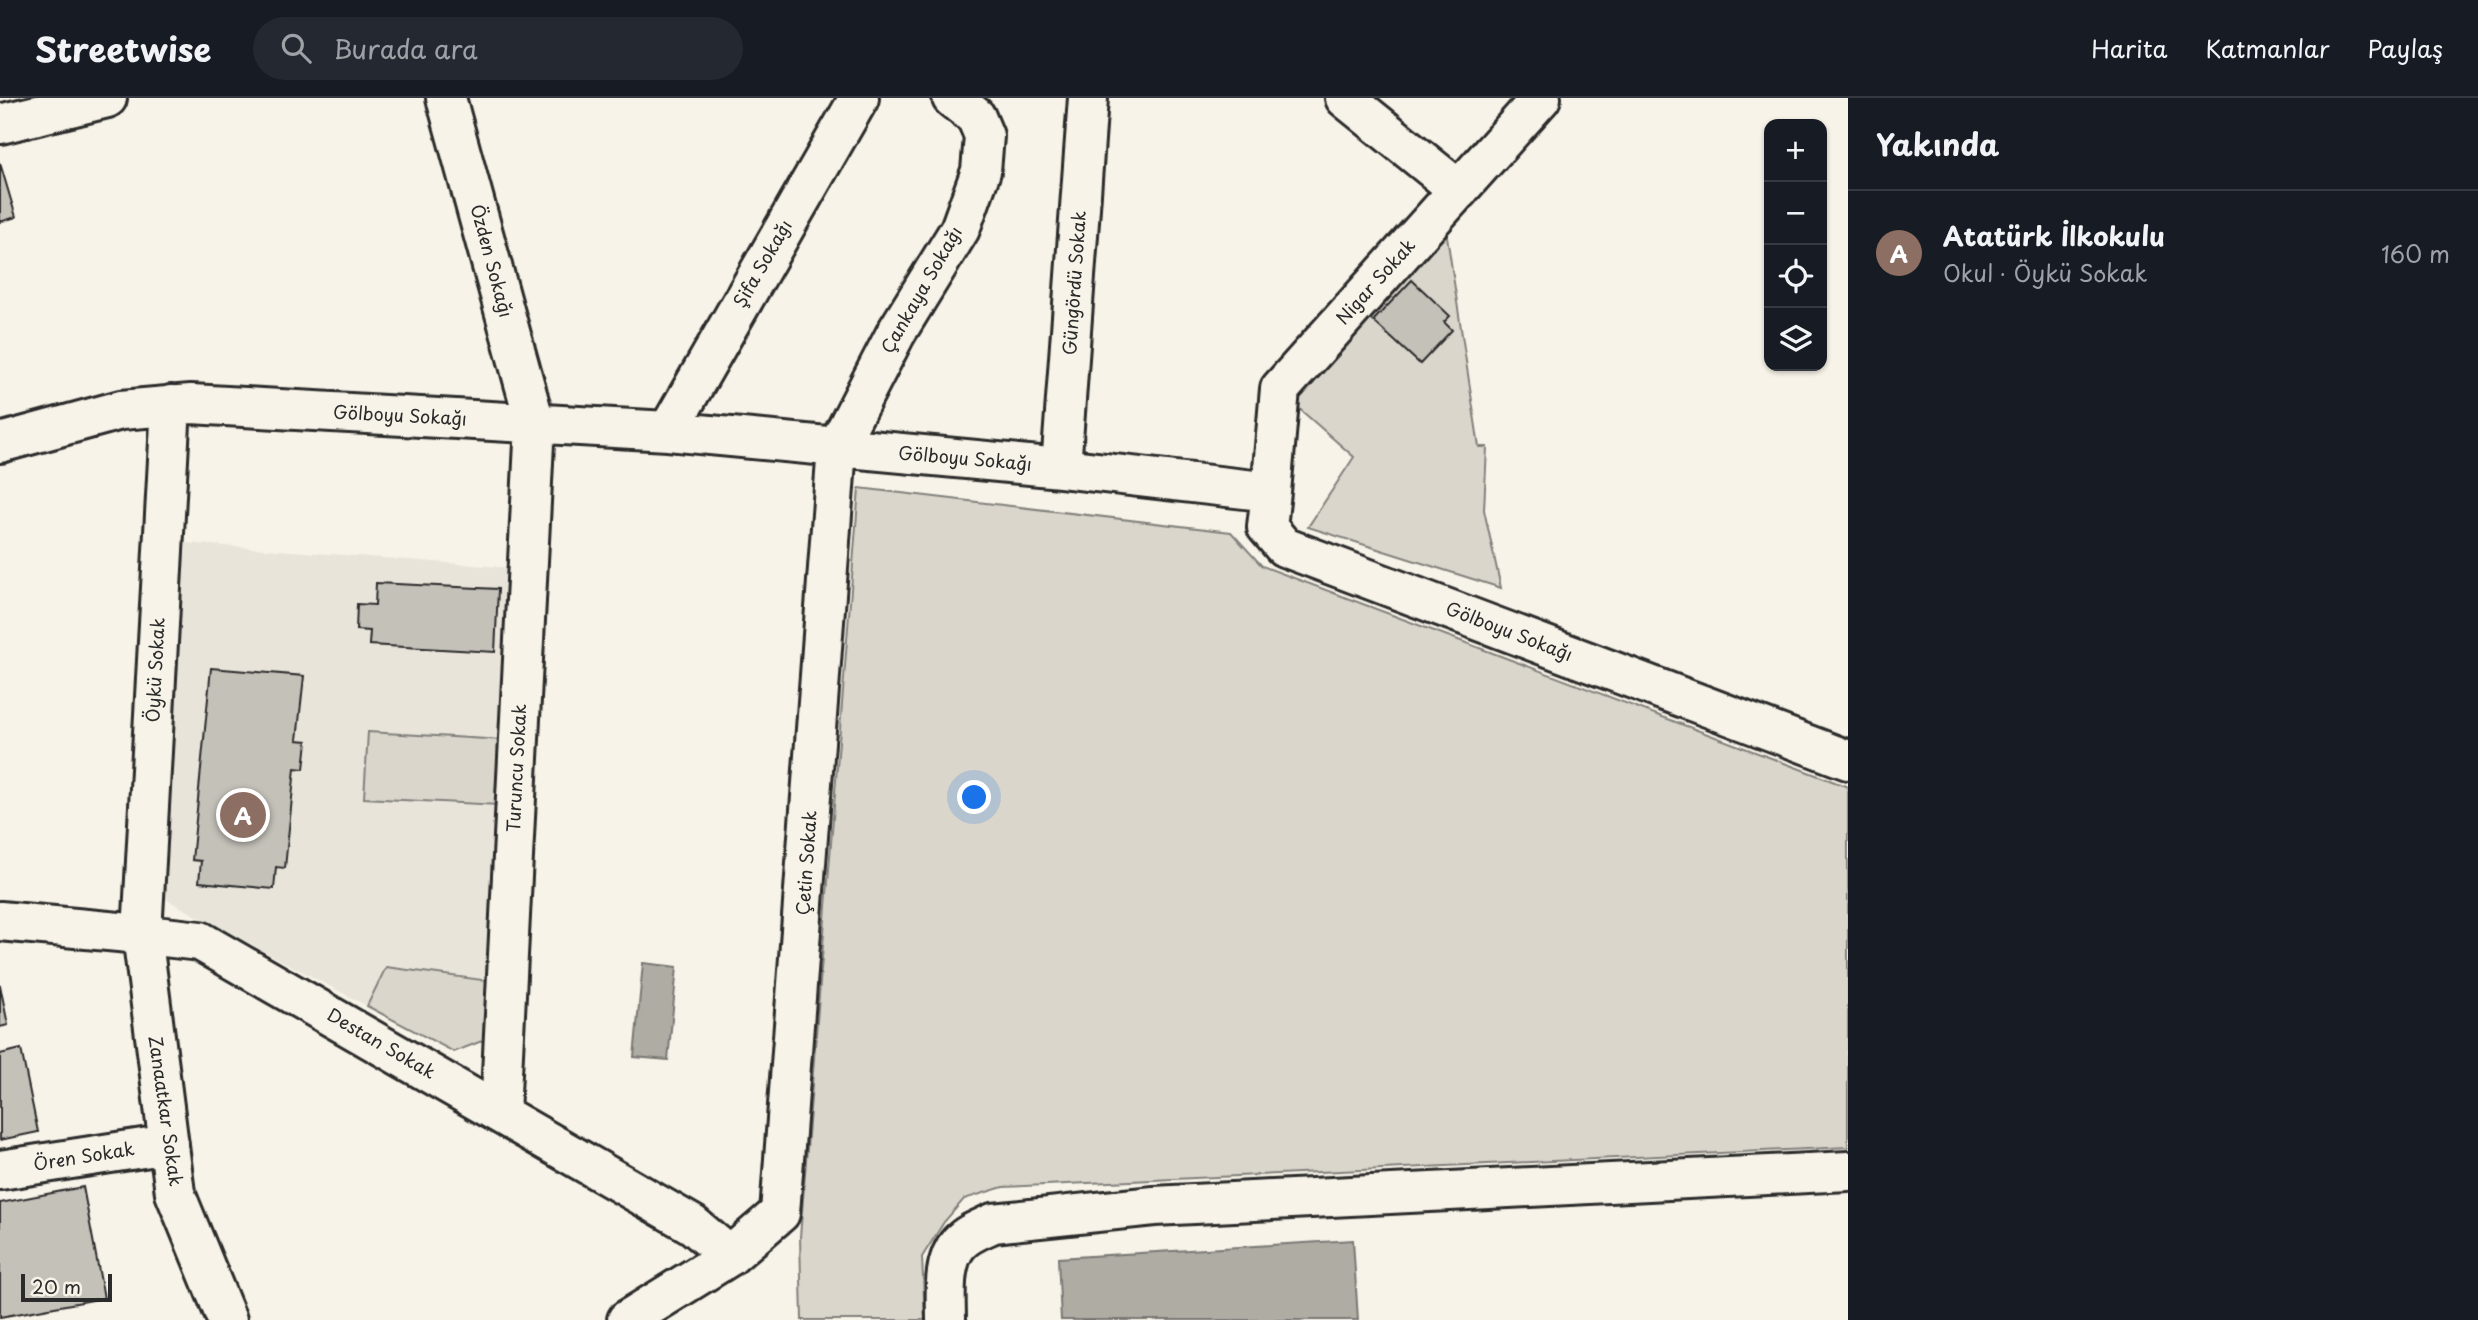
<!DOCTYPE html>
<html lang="tr">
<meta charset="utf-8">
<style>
body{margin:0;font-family:"Playpen Sans",sans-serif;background:#242831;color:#f1f3f6}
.controls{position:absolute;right:21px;top:21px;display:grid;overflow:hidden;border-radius:14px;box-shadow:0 2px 5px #0004}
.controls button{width:63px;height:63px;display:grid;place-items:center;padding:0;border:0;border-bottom:2px solid #363941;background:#171b24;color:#f1f3f6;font:35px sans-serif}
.scale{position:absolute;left:21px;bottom:18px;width:91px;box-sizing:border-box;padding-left:7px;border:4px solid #2b2b2b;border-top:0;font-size:19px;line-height:24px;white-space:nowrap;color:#2b2b2b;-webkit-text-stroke:5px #f7f3e8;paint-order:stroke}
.you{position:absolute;left:975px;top:700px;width:24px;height:24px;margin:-18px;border:5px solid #fff;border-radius:50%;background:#1a73e8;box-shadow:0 0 0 10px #1a73e833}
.badge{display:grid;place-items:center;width:46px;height:46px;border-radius:50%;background:#98999b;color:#fff;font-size:23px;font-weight:700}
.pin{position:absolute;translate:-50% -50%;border:4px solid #fff;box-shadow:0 2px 7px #0006}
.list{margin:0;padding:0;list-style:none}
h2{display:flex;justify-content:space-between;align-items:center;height:91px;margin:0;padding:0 28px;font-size:30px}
h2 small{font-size:23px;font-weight:400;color:#9ea1a6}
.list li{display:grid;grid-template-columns:46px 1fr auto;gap:21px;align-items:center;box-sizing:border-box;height:126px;padding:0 28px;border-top:2px solid #363941}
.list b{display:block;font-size:26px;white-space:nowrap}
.list p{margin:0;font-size:23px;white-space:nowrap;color:#9ea1a6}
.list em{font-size:23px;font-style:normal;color:#9ea1a6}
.icon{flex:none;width:38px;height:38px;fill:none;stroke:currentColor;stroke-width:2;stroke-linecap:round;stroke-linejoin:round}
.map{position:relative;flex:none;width:1848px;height:1222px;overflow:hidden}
header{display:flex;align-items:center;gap:42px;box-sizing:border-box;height:98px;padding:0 35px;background:#171b24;border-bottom:2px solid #363941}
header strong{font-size:33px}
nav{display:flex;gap:38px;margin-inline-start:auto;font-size:24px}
.search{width:490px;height:63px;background:#242831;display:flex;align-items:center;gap:18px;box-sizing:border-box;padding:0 24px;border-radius:38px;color:#9ea1a6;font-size:26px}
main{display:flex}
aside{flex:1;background:#171b24}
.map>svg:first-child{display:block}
.built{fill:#e8e4da}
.green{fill:#dad6cc;stroke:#82807c;stroke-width:2}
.water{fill:#afaca4;stroke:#7a7874;stroke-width:2}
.building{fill:#c4c1b9;stroke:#2b2b2b;stroke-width:2}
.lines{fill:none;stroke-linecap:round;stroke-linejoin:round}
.minor-casing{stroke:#2b2b2b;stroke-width:44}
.minor{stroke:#f7f3e8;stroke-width:38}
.labels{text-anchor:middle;stroke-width:5;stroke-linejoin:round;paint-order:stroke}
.street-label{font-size:18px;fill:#2b2b2b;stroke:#f7f3e8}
</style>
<header>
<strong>Streetwise</strong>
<div class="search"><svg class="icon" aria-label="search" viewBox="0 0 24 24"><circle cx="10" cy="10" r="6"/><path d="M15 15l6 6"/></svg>Burada ara</div>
<nav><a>Harita</a><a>Katmanlar</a><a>Paylaş</a></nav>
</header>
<main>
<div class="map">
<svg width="1848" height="1222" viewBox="0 0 1848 1222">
<rect width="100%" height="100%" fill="#f7f3e8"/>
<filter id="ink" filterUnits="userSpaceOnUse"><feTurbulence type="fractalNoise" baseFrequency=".0143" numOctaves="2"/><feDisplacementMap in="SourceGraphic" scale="14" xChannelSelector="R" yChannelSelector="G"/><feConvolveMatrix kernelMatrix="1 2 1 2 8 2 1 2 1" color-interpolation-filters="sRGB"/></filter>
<g filter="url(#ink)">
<path class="built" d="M173,444l339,26 -25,471 -33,13 -302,-160z"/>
<path class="green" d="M1445,125l34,224h8l-3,63 17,78 -193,-61 46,-70 -67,-59z
M859,390l372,44 31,34 586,221v360l-845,40 -39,12 -20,23 -22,35 3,63h-123l-2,-83z
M368,634l135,8 -4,65 -135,-7z
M386,869l104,14 -3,58 -33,13 -87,-46z"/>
<path class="water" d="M643,865l34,4 -9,93 -34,-3z
M1353,1142l5,80h-297l-3,-62z"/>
<path class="building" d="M0,65l16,54 -16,5z
M1412,182l38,36 -6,6 8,8 -32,34 -47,-43z
M376,485l122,6 -3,63 -126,-7 1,-14 -14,-1 1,-26 18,1z
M211,570l93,8 -7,64 10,1 -3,28 -9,-1 -10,100 -9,-1 -2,22 -75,-7 2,-21 -9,-1z
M0,887l8,40 -8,2z
M21,951l17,83 -38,8v-86z
M83,1089l21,111 -104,19v-114z"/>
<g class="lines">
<defs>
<path id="minor" d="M446,0l89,325 -35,690
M1345,0l114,92
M0,26l107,-26
M171,307l-29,529 33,259 52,127
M668,333l191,-333
M0,345l121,-33 70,-6 477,27 393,37 210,24 -4,35 17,20 564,213
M1061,370l27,-370
M1271,394l9,-103 261,-291
M0,823l119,11 81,9 493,284 37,31
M0,1072l169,-26
M627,1222l103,-64 50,-43 57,-766 59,-114 64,-104 21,-58 3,-35 -8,-19 -24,-19
M946,1222c0,-24 -4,-58 13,-77 9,-10 22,-14 34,-20l161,-17 694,-35"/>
</defs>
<use href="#minor" class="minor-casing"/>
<use href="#minor" class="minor"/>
</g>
</g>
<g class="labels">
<g class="street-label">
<text transform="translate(491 163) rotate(75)" y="6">Özden Sokağı</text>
<text transform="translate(763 166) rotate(-60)" y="6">Şifa Sokağı</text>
<text transform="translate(1376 184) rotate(-48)" y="6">Nigar Sokak</text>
<text transform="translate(1075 185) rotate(-86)" y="6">Güngördü Sokak</text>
<text transform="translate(922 192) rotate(-60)" y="6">Çankaya Sokağı</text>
<text transform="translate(400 318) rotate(3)" y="6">Gölboyu Sokağı</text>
<text transform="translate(965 361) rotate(5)" y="6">Gölboyu Sokağı</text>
<text transform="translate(1509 534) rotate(21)" y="6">Gölboyu Sokağı</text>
<text transform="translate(156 572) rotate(-87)" y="6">Öykü Sokak</text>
<text transform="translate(517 670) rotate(-87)" y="6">Turuncu Sokak</text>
<text transform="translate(807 765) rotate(-86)" y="6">Çetin Sokak</text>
<text transform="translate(381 946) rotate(30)" y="6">Destan Sokak</text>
<text transform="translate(165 1013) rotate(82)" y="6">Zanaatkar Sokak</text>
<text transform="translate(84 1059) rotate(-9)" y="6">Ören Sokak</text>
</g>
</g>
</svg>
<div class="controls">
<button>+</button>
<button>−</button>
<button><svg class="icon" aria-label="locate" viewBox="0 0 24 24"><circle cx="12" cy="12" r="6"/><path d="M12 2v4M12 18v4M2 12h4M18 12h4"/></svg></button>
<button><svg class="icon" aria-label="layers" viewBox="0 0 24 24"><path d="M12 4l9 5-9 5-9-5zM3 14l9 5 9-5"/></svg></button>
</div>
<div class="scale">20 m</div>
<div class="you"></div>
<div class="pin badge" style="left:243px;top:717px;background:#8d6e63">A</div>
</div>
<aside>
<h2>Yakında<small></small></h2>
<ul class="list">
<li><span class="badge" style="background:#8d6e63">A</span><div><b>Atatürk İlkokulu</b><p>Okul · Öykü Sokak</p></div><em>160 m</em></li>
</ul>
</aside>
</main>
